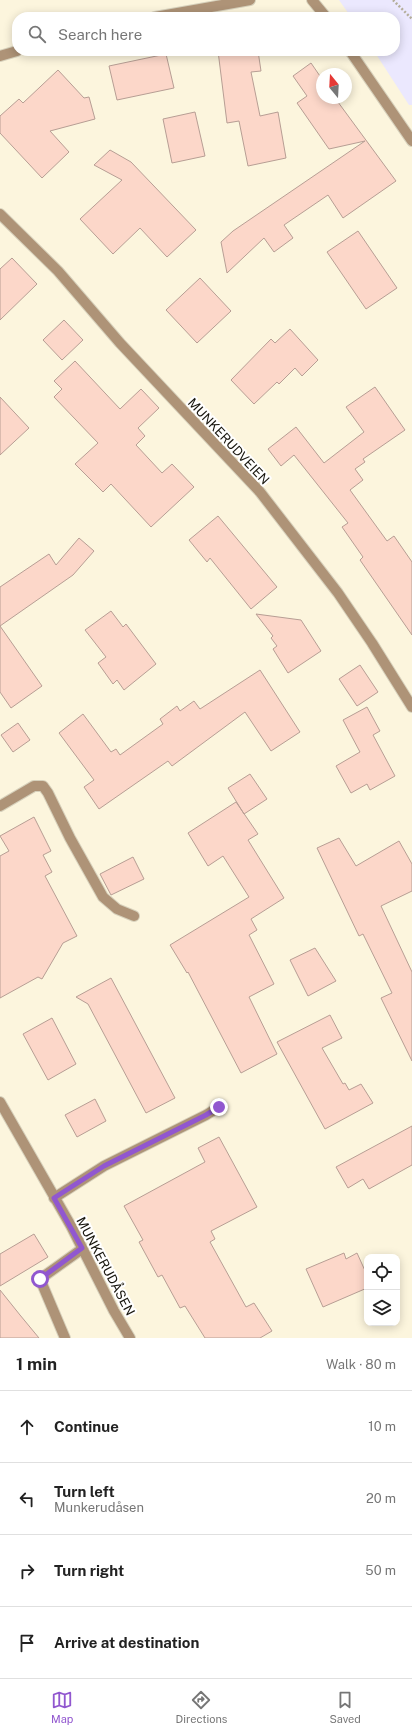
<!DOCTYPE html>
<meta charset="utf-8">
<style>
body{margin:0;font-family:"Public Sans",sans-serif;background:#f6f6f6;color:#222}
.controls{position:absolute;right:12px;bottom:12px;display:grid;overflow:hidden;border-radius:8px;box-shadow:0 2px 10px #0003}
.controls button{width:36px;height:36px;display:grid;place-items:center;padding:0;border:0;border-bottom:1px solid #e0e0e0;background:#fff;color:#222;font:20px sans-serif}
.compass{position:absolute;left:316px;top:68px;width:36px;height:36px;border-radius:50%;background:#fff;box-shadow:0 2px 10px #0003;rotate:342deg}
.stop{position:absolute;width:12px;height:12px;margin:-9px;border:3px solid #9157cf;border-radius:50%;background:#fff}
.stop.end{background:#9157cf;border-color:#fff;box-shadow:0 1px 4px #0008}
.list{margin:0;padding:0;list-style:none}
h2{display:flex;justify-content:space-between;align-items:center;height:52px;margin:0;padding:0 16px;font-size:17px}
h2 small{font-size:13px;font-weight:400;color:#767676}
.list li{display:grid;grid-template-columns:26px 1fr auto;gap:12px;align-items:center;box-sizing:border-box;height:72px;padding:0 16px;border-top:1px solid #e0e0e0}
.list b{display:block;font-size:15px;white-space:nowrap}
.list p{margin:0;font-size:13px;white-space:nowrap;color:#767676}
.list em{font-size:13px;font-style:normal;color:#767676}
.icon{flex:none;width:22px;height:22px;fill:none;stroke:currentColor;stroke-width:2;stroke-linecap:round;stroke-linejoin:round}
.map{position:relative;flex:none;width:412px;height:1338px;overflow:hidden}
.search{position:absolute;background:#fff;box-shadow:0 2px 10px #0003;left:12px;right:12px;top:12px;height:44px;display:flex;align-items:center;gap:10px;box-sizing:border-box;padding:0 14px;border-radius:16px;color:#767676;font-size:15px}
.sheet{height:340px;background:#fff}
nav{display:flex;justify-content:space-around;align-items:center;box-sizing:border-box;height:56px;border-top:1px solid #e0e0e0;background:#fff;font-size:11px;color:#767676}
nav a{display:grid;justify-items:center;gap:2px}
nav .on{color:#9157cf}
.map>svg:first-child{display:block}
.education{fill:#ebe8fe}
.building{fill:#fcd7c9;stroke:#b79e94}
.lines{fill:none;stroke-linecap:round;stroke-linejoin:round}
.service-casing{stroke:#d7d1bc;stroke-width:12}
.minor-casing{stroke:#d7d1bc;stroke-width:12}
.path{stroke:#b4ae9b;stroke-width:2.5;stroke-dasharray:2 2;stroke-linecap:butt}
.service{stroke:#ae9377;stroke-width:10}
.minor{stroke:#ae9377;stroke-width:10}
.route{stroke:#9157cf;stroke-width:5}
.labels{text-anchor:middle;stroke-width:4;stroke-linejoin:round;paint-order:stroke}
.street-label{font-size:13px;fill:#17150d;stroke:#fff}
</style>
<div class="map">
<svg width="412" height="1338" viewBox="0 0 412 1338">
<rect width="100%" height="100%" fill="#fcf5dd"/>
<path class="education" d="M339,0h73v105h-3l-35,-54h21v-34h-44z"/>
<path class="building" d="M218,51h40l3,20 -10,1 9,44 18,-4 8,46 -38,8 -9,-45 -12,2z
M166,54l8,34 -57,12 -8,-34z
M311,63l11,16v19h13l61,83 -53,37 -15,-23 -44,30 9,13 -19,14 -10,-14 -37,35 -6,-31 12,-11 132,-90 -36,8 -32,-46 10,-7 -14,-20z
M58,70l26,28 5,-1 6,22 -45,12 19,21 -27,26 -42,-45v-17l19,-17 4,4z
M195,112l10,44 -33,7 -9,-44z
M110,150l21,12 65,68 -29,27 -27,-29 -27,26 -33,-35 42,-39 -28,-15z
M358,231l39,57 -31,21 -39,-57z
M12,258l25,26 -37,36v-51z
M200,278l31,33 -34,32 -31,-33z
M64,320l19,20 -21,20 -19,-20z
M290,329l28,31 -16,16 -7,-8 -16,16 -2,-2 -23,22 -23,-24 40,-41 4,4z
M75,361l45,48 21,-20 18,19 -21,20 7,8 -9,9 26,28 10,-9 22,23 -43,40 -40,-43 -8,8 -28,-28 23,-21 -44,-46 8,-8 -8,-8z
M375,387l30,43 -42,29 2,3 -10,7 8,11 -13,10 37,51 7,-5 18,26v73l-52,-75 3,-3 -21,-30 6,-4 -54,-68 -13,11 -13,-17 28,-22 28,36 40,-31 -18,-25z
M0,397l29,31 -29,27z
M218,516l59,71 -26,22 -41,-51 -3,4 -18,-22z
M79,538l15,13 -21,24 -73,51v-39l49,-33 7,11z
M111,611l12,16 3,-3 30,40 -32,26 -7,-10 -4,4 -15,-21 8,-6 -21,-27z
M256,614l45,6 20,31 -33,22 -15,-24 4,-3 -6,-8 2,-2z
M0,626l42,60 -31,22 -11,-16z
M360,665l18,27 -21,14 -18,-27z
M260,670l40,62 -29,19 -26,-39 -73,54 -4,-5 -69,48 -15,-22 10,-7 -35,-47 24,-19 28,38 5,-3 4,6 43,-31 -3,-5 17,-13 3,5 14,-10 6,8z
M367,707l13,24 -7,4 22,41 -25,14 -3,-6 -16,9 -15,-27 24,-14 -17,-32z
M18,723l12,17 -17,12 -12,-17z
M250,774l17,25 -23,15 -16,-26z
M236,802l22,32 -10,6 36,58 -33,21 6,11 -8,5 25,49 -25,13 28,57 -36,19 -53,-101 -1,1 -17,-28 79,-48 -26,-41 -15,10 -20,-33z
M34,817l17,34 -8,4 9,17 -7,4 32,60 -14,7 -21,36 -4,-2 -38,21v-142l9,-5 -9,-15z
M339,838l17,28 43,-25 13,23v27l-31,15 31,66v89l-31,-63 11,-5 -29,-59 -4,2 -42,-88z
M133,857l11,22 -33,16 -11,-21z
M315,948l21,33 -28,15 -18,-36z
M111,978l64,120 -29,15 -58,-109 -12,-7z
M330,1015l12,23 -20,10 21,36 2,-1 4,7 12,-6 12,19 -48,26 -48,-87z
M52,1018l24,46 -28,16 -25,-46z
M95,1099l11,22 -29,16 -12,-22z
M412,1126v39l-43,24 -6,-10 -15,9 -12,-21z
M219,1137l38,70 -46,24 4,8 -5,3 36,65 8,-4 18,28 -12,7h-55l-20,-32 -5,2 -18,-33 -4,2 -19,-35 4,-2 -19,-34 81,-44 -7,-14z
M34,1234l14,23 -48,29v-32z
M344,1253l2,6 11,-6 10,22v13l-44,19 -17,-38z
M0,1290l20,25 19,23h-39z"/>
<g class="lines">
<defs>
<path id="service" d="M0,806l34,-20h9l5,7 22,45 33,59 14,12 17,7
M54,1198l50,-32 102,-51 13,-8
M65,1338l-25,-59 42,-30"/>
<path id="minor" d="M312,0l14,17
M155,17l95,-17
M350,51l62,90
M0,56l17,-5
M0,214l58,57 62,72 140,149 78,101 34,50 40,64
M0,1102l71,124 43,85 16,27"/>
</defs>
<use href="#service" class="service-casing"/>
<use href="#minor" class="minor-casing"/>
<path class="path" d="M393,0l19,19"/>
<use href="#service" class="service"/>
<use href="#minor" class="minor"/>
</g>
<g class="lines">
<path class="route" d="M40,1279l42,-31 -28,-50 50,-32 102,-51 13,-8"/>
</g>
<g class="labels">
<g class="street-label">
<text transform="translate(229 441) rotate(47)" y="5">MUNKERUDVEIEN</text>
<text transform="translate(106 1266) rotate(62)" y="5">MUNKERUDÅSEN</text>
</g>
</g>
</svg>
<div class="controls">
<button><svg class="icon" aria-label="locate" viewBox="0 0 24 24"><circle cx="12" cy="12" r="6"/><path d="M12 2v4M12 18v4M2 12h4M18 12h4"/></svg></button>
<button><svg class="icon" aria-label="layers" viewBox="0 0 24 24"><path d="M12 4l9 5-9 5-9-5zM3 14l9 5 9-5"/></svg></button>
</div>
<svg class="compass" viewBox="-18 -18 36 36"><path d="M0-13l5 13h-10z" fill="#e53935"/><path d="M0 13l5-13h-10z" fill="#767676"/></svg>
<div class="stop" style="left:40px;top:1279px"></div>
<div class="stop end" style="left:219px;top:1107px"></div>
<div class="search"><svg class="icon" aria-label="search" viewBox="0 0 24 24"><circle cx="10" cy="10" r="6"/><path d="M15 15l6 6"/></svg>Search here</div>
</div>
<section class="sheet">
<h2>1 min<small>Walk · 80 m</small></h2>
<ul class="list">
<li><svg class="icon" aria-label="ahead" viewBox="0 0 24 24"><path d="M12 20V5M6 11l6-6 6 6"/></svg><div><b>Continue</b></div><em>10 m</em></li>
<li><svg class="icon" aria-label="left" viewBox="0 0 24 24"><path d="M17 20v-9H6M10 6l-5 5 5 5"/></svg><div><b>Turn left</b><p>Munkerudåsen</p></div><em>20 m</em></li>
<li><svg class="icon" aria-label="right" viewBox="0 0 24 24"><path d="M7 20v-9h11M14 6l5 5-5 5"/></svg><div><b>Turn right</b></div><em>50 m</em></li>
<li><svg class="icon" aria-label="arrive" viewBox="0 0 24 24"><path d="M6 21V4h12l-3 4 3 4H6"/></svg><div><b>Arrive at destination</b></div></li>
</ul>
</section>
<nav>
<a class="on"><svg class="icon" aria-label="map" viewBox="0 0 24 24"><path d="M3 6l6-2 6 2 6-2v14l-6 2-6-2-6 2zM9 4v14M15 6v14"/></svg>Map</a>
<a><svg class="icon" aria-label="directions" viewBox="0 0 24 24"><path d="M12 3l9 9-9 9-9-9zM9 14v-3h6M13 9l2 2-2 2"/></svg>Directions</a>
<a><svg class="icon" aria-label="saved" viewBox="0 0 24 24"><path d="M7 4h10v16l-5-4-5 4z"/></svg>Saved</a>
</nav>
